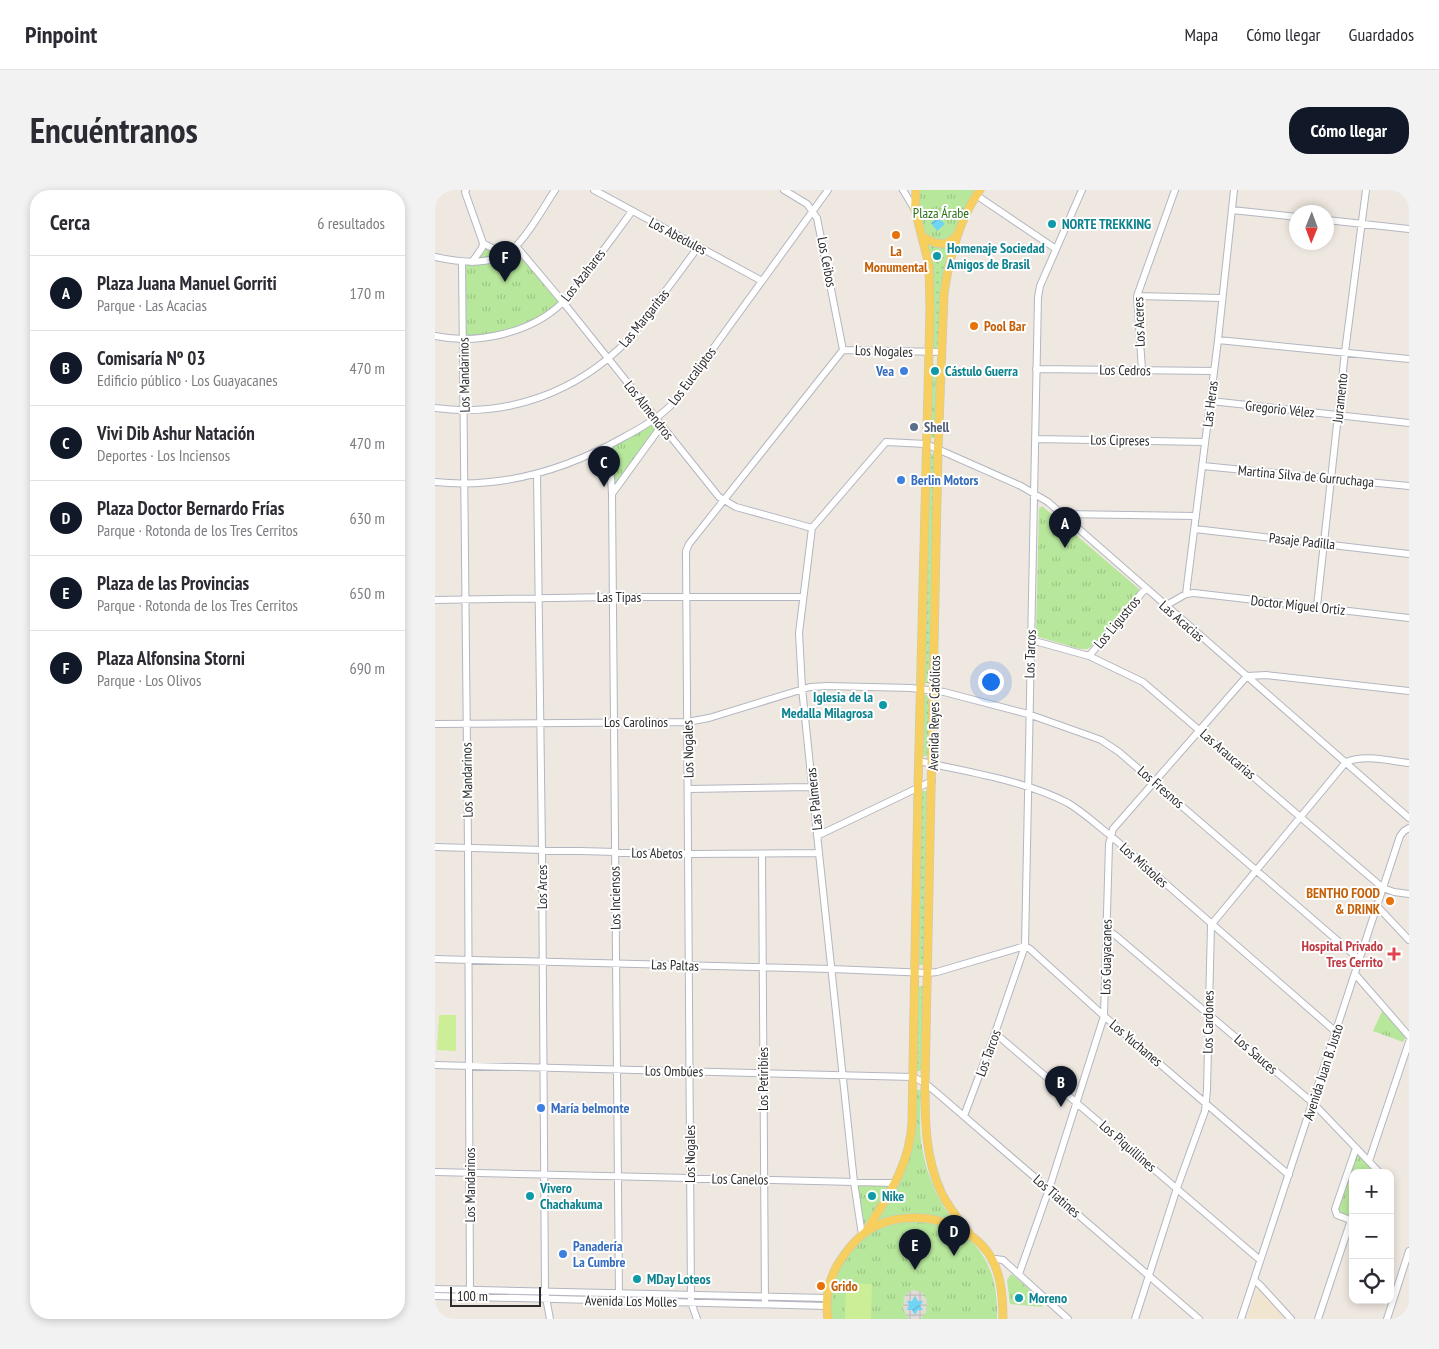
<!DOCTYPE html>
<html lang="es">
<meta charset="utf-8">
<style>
body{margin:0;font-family:"PT Sans Narrow",sans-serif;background:#f2f2f3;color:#2b2b33}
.controls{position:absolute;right:15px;bottom:15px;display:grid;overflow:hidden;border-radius:10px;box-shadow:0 2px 8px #0003}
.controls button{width:45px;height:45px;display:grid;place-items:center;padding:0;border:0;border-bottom:1px solid #e1e1e2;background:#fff;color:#2b2b33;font:25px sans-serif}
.compass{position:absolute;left:854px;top:15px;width:45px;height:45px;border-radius:50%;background:#fff;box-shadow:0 2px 8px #0003;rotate:181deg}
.scale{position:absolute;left:15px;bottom:12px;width:91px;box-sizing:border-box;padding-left:5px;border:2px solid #2d2d2d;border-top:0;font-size:14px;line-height:18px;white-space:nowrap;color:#2d2d2d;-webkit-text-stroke:4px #fff;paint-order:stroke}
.you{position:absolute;left:555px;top:491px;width:18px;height:18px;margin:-12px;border:4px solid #fff;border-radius:50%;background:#1a73e8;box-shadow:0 0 0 8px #1a73e833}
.badge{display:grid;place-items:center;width:32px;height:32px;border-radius:50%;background:#111827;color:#fff;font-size:16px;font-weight:700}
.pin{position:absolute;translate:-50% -41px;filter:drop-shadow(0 1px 2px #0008)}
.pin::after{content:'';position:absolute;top:26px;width:18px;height:15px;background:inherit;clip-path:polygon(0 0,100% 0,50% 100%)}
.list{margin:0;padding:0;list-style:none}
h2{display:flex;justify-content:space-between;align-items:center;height:65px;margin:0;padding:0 20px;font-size:21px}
h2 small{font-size:16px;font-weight:400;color:#7c7c81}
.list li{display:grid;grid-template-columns:32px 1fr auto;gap:15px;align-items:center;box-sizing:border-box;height:75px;padding:0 20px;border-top:1px solid #e1e1e2}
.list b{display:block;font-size:19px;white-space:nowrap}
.list p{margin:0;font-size:16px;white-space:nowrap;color:#7c7c81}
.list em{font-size:16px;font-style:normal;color:#7c7c81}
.icon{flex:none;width:28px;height:28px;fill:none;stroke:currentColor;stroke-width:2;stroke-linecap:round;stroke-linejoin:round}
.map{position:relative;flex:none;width:974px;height:1129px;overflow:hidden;border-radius:20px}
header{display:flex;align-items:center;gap:30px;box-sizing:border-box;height:70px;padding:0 25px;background:#fff;border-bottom:1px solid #e1e1e2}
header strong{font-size:24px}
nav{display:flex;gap:28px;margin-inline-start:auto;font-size:18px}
.intro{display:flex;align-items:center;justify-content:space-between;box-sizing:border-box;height:120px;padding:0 30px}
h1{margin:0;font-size:35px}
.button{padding:12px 22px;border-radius:20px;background:#111827;color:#fff;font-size:18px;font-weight:700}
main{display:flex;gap:30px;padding:0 30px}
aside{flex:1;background:#fff;border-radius:20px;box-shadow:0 2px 8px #0003}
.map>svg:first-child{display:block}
.education{fill:#f1e5cf}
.grass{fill:url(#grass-dots)}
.park{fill:url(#park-tufts)}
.pitch{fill:#cbee97}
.plaza{fill:url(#plaza-grid)}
.water{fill:url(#water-waves)}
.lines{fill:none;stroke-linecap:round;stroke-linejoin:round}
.minor-casing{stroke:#b3b6c1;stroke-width:8}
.major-casing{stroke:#c8c8c8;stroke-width:9}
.minor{stroke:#fff;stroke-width:6}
.major{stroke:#f6cf5e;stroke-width:8}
.rail-casing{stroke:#a2a6b8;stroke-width:4}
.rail{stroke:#fff;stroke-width:2;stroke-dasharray:5.5;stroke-linecap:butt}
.culture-dot{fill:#0f9aa8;stroke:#fff;stroke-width:2}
.food-dot{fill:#e8710a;stroke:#fff;stroke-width:2}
.shop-dot{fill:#3f7fe0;stroke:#fff;stroke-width:2}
.service-dot{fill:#5c6f8a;stroke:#fff;stroke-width:2}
.health-dot{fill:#e0444e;stroke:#fff;stroke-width:2}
.labels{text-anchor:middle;stroke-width:4;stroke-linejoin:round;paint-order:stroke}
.park-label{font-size:14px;fill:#2c7018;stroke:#fff}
.culture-label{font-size:14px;font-weight:bold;fill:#0d838f;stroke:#fff;text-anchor:start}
.street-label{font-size:14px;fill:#2d2d2d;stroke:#fff}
.food-label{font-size:14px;font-weight:bold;fill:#c56008;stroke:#fff;text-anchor:start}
.shop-label{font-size:14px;font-weight:bold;fill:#366cbe;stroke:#fff;text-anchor:start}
.service-label{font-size:14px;font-weight:bold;fill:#4e5e75;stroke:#fff;text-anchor:start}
.health-label{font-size:14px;font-weight:bold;fill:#be3a42;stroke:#fff;text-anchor:end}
</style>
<header>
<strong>Pinpoint</strong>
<nav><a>Mapa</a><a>Cómo llegar</a><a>Guardados</a></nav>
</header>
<div class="intro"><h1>Encuéntranos</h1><a class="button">Cómo llegar</a></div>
<main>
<aside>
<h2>Cerca<small>6 resultados</small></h2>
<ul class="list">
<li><span class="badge">A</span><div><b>Plaza Juana Manuel Gorriti</b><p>Parque · Las Acacias</p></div><em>170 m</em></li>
<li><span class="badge">B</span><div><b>Comisaría Nº 03</b><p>Edificio público · Los Guayacanes</p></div><em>470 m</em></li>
<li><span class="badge">C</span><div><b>Vivi Dib Ashur Natación</b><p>Deportes · Los Inciensos</p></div><em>470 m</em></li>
<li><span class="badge">D</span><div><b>Plaza Doctor Bernardo Frías</b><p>Parque · Rotonda de los Tres Cerritos</p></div><em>630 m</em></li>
<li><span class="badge">E</span><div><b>Plaza de las Provincias</b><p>Parque · Rotonda de los Tres Cerritos</p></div><em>650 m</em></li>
<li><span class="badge">F</span><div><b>Plaza Alfonsina Storni</b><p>Parque · Los Olivos</p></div><em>690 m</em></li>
</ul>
</aside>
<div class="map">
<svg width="974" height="1129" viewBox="0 0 974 1129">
<defs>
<pattern id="grass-dots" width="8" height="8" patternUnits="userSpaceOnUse" patternTransform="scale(1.25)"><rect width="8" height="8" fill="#b7e79b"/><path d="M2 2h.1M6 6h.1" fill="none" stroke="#9ec686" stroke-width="1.8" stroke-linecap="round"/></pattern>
<pattern id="park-tufts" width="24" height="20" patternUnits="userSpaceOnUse" patternTransform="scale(1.25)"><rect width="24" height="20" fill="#b7e79b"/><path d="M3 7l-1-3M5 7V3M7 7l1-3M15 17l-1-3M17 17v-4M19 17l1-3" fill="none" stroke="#9ec686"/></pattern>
<pattern id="plaza-grid" width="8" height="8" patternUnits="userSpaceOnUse" patternTransform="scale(1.25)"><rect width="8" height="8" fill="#dfdbd7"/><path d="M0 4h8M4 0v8" fill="none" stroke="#c0bcb9"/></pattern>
<pattern id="water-waves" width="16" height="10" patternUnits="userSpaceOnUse" patternTransform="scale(1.25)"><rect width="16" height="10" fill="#70d4f4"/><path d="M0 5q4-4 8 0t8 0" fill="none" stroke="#61b6d2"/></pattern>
</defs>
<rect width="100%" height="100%" fill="#efe8e0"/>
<path class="education" d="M825,1100l26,29h-39l9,-28z"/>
<path class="grass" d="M491,53c9,5 16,6 25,2l-8,31 -5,70 -2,3 -5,-1z
M493,263l7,1 -3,229h-7z
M489,505h7l-1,61h-7z
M487,601h6l-2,174h-7z
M483,796h6l-1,85h-6z"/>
<path class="park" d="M485,0h56l-21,44c-6,5 -11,8 -19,6 -20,-5 -18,-34 -16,-50z
M50,56l13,6 -2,1c8,0 15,-3 24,-3l43,52 -9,8 -45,22 -45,7 -2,-77 16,-4z
M495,174l9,1 -2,73h-9z
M221,227l6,8 -50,69 -3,-48z
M607,316l97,83 -1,4 -46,53 -5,3h-7l-41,-12 -3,-4 3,-124z
M948,819l23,28 -3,5 -30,-11z
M481,900h5c0,17 -2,35 0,51 4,29 16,61 35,82l-27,-6 -56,8 37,-71c7,-21 6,-42 6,-64z
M921,958l24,25h-27v48l-16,-6 4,-23z
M424,994l29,1 2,2 -12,20 -14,18 -2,-1 -5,-38z
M475,1030c7,1 15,1 23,3 49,10 66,50 64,96h-166c-5,-36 17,-79 52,-93 8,-3 18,-4 27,-6z
M576,1084l3,2 29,26 -1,5 -32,-3 -3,-24z"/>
<path class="pitch" d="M4,825h17v36l-19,-1z
M411,1093l26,1 -1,35h-26z"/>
<path class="plaza" d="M479,1100l9,3 4,8 -1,11 -5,7h-12l-6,-10 1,-12 6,-6z"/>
<path class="water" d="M503,27l7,7 -8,7 -6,-8z
M480,1106l3,5h5l-3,5 3,4h-5l-3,5 -3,-5h-5l2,-5 -2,-4h5z"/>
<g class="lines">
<defs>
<path id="minor" d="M31,0l-1,2 18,51 -1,5 -10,14
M159,0l168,91
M349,0l23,14 10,14 26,132
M468,0l12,20
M541,5l80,54
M797,20l65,7
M892,30l82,9
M48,53l7,4 15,6
M81,56l47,56 156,195 17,10 76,21
M0,67c27,6 61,10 82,-12 15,-16 26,-37 38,-55
M27,72l6,586 2,449
M702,106l85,2
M0,146c42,9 97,-3 128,-34 10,-9 18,-21 26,-32 14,-20 29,-39 43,-59
M783,150l191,19
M601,179l178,2
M707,180l-5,-74 38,-106
M776,211l198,22
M0,218c73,10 143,-16 194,-69 11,-11 19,-24 28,-37 14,-18 28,-37 41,-55
M601,249l169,3
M174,256l3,48
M768,276l206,20
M102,284l5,376 3,442 5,27
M0,292c67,7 133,-13 191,-46 17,-9 36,-20 49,-35l153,-211
M627,324l134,2
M760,339l214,25
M751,404l32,-254 16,-150
M0,410l178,-3h190
M730,416l21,-12 8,-1 215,25
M882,416l28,-254 21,-162
M596,450l58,16 54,26 240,206 11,4 15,2
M654,466l56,-67
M0,534l252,-2 22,-4 101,-31 18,-1 83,2 33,4 84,22 62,22 11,4 18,12 241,208
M484,571c48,11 105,19 149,42 15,9 29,22 43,33l225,196
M253,599l124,-2
M382,646l115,-55
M0,657l254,7 130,-1
M327,664l3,450
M942,716l32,34
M672,740l8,5 198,168 67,70
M0,769l397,10 96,4 9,-1 88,-26 5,3 74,67 185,159
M920,784l54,62
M560,843l265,227
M0,875l478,12 12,6 12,10 262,226
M529,926l31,-83 30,-87 13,-649 2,-11 42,-96
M934,971l40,-119
M0,982l461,11
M918,1031l-16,-6 -2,-6 21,-61
M427,1045l-8,-53 -35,-329 -17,-165 -3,-55 13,-105 74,-86 40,2 95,42 27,16 361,316
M557,1071l4,-2 7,1 65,59
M584,1084l30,-85 55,-173 5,-172 4,-15 134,-153 19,-1 143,16
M819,1090l6,5 31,34
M0,1099l391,9
M0,1106l391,10
M184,1111l-7,-807 50,-69
M262,1129l-6,-17 -5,-751 3,-7 154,-194 99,2
M700,1129l42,-131 28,-77 2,-21 4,-165 135,-163c19,-8 43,-1 63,1
M806,1129l159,-483 4,-5 5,-3
M883,1129l33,-99
M952,1129l22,-68"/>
<path id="major" d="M487,46c13,9 25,12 35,-1
M430,1043c22,-36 45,-67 47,-111l6,-335 12,-478 -1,-44 -14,-55 1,-20
M534,1043c-10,-13 -20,-25 -27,-39 -17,-35 -17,-73 -17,-111l13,-634 6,-155c5,-36 15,-74 36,-104
M393,1129c-3,-19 0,-38 10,-55 7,-11 14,-21 24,-29 35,-29 96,-20 124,15 15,19 17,46 17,69"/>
</defs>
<use href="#minor" class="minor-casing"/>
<use href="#major" class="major-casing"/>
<use href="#minor" class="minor"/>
<use href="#major" class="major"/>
<defs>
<path id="rail" d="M972,1129l2,-5"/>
</defs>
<use href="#rail" class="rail-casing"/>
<use href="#rail" class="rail"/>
</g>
<g class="culture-dot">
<circle cx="617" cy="34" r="5"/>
<circle cx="502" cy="66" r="5"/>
<circle cx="500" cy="181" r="5"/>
<circle cx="448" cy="515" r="5"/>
<circle cx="95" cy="1006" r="5"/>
<circle cx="437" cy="1006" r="5"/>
<circle cx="202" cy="1089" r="5"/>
<circle cx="584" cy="1108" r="5"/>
</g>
<g class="food-dot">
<circle cx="461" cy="45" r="5"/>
<circle cx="539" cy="136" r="5"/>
<circle cx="955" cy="711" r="5"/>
<circle cx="386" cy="1096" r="5"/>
</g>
<g class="shop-dot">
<circle cx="469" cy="181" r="5"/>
<circle cx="466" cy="290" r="5"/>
<circle cx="106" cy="918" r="5"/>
<circle cx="128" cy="1064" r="5"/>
</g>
<circle class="service-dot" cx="479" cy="237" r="5"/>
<path class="health-dot" d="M956.5 756.5h5v5h5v5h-5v5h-5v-5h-5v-5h5z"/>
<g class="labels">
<g class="park-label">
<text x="506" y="28">Plaza Árabe</text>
</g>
<g class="culture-label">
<text x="627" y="39">NORTE TREKKING</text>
<text x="512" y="63">Homenaje Sociedad<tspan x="512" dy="16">Amigos de Brasil</tspan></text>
<text x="510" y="186">Cástulo Guerra</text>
<text x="438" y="512" text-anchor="end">Iglesia de la<tspan x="438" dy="16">Medalla Milagrosa</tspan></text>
<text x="105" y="1003">Vivero<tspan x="105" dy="16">Chachakuma</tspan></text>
<text x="447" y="1011">Nike</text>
<text x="212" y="1094">MDay Loteos</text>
<text x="594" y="1113">Moreno</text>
</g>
<g class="street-label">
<text transform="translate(243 46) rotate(28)" y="5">Los Abedules</text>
<text transform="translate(392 72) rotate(79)" y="5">Los Ceibos</text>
<text transform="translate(148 85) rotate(-52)" y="5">Los Azahares</text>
<text transform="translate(209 128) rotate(-51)" y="5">Las Margaritas</text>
<text transform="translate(704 132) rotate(-92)" y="5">Los Aceres</text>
<text transform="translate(449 161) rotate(2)" y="5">Los Nogales</text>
<text transform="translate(690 180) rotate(1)" y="5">Los Cedros</text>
<text transform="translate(29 185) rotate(-91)" y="5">Los Mandarinos</text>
<text transform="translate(257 186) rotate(-53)" y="5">Los Eucaliptos</text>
<text transform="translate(905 208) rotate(-84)" y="5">Juramento</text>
<text transform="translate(775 214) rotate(-83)" y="5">Las Heras</text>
<text transform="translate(845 219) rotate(6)" y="5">Gregorio Vélez</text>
<text transform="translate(214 220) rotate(52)" y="5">Los Almendros</text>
<text transform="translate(685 250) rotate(1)" y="5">Los Cipreses</text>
<text transform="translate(871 286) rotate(5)" y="5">Martina Silva de Gurruchaga</text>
<text transform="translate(867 351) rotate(6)" y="5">Pasaje Padilla</text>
<text x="184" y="412">Las Tipas</text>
<text transform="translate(863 415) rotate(6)" y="5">Doctor Miguel Ortiz</text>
<text transform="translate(747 431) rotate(41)" y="5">Las Acacias</text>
<text transform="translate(682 432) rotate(-50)" y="5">Los Ligustros</text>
<text transform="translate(595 464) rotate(-88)" y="5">Los Tarcos</text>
<text transform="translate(499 523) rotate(-89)" y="5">Avenida Reyes Católicos</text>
<text x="201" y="537">Los Carolinos</text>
<text transform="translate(253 559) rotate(-91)" y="5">Los Nogales</text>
<text transform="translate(793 564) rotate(41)" y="5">Las Araucarias</text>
<text transform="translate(32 590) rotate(-91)" y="5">Los Mandarinos</text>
<text transform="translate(726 597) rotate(41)" y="5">Los Fresnos</text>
<text transform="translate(379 609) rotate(-96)" y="5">Las Palmeras</text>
<text transform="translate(222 663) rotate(1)" y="5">Los Abetos</text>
<text transform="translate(709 675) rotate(42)" y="5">Los Mistoles</text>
<text transform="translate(107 697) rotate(-90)" y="5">Los Arces</text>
<text transform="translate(180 708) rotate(-91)" y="5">Los Inciensos</text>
<text transform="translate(671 767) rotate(-89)" y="5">Los Guayacanes</text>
<text transform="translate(240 775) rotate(2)" y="5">Las Paltas</text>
<text transform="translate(773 832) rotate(-89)" y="5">Los Cardones</text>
<text transform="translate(701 853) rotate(40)" y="5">Los Yuchanes</text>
<text transform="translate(553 863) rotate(-70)" y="5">Los Tarcos</text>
<text transform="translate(821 864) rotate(41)" y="5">Los Sauces</text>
<text transform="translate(239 881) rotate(1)" y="5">Los Ombúes</text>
<text transform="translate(888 882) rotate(-72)" y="5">Avenida Juan B. Justo</text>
<text transform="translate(328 889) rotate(-90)" y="5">Los Petiribíes</text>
<text transform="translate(693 956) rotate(41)" y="5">Los Piquillines</text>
<text transform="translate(255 964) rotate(-90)" y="5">Los Nogales</text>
<text transform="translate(305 989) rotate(1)" y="5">Los Canelos</text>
<text transform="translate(35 995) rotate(-90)" y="5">Los Mandarinos</text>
<text transform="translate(622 1006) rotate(41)" y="5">Los Tiatines</text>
<text transform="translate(196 1111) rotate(1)" y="5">Avenida Los Molles</text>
</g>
<g class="food-label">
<text x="461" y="66" text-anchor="middle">La<tspan x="461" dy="16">Monumental</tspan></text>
<text x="549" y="141">Pool Bar</text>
<text x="945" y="708" text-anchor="end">BENTHO FOOD<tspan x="945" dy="16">&amp; DRINK</tspan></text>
<text x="396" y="1101">Grido</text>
</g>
<g class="shop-label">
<text x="459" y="186" text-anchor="end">Vea</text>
<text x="476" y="295">Berlin Motors</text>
<text x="116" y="923">María belmonte</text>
<text x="138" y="1061">Panadería<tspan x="138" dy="16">La Cumbre</tspan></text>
</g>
<g class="service-label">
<text x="489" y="242">Shell</text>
</g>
<g class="health-label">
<text x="948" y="761">Hospital Privado<tspan x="948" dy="16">Tres Cerrito</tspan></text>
</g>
</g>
</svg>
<div class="controls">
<button>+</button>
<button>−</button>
<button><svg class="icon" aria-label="locate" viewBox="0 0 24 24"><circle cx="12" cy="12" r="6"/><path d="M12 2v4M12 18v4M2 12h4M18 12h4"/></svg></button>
</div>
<svg class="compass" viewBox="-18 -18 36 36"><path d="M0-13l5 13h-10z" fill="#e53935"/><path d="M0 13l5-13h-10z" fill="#7c7c81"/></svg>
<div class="scale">100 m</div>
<div class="you"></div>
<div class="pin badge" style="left:630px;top:358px">A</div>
<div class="pin badge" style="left:626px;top:917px">B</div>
<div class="pin badge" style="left:169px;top:297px">C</div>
<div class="pin badge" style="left:519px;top:1066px">D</div>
<div class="pin badge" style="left:480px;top:1080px">E</div>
<div class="pin badge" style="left:70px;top:92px">F</div>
</div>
</main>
